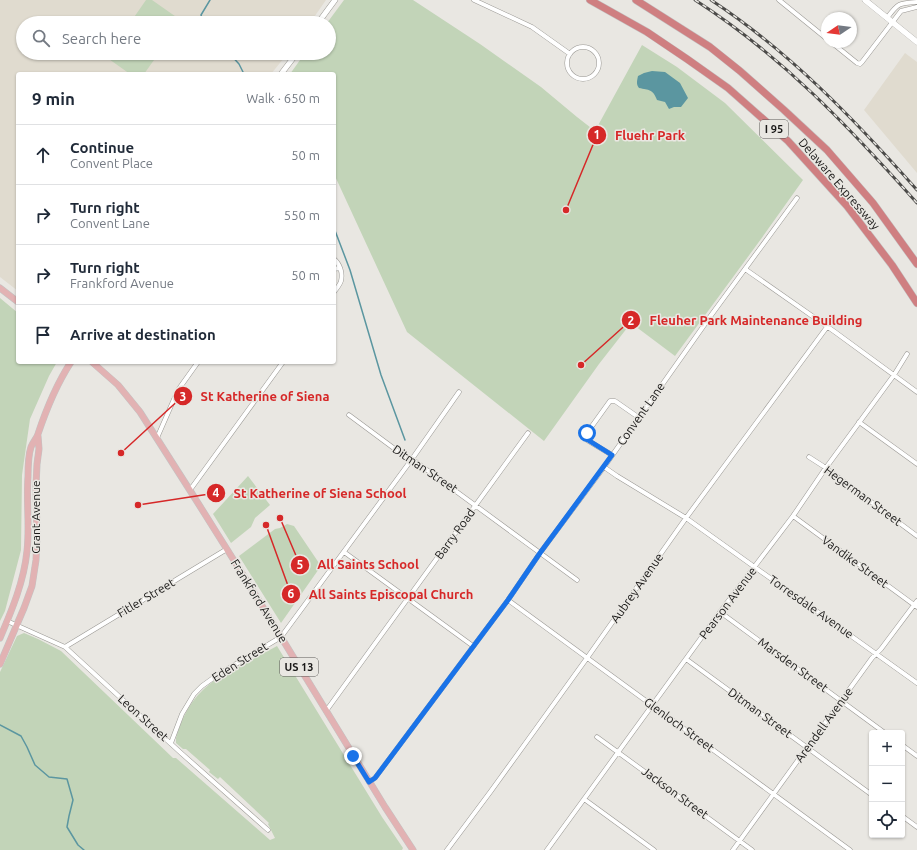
<!DOCTYPE html>
<meta charset="utf-8">
<style>
body{margin:0;font-family:Ubuntu,sans-serif;background:#f6f6f7;color:#1f2937}
.controls{position:absolute;right:12px;bottom:12px;display:grid;overflow:hidden;border-radius:4px;box-shadow:0 1px 3px #0004}
.controls button{width:36px;height:36px;display:grid;place-items:center;padding:0;border:0;border-bottom:1px solid #e0e1e3;background:#fff;color:#1f2937;font:20px sans-serif}
.compass{position:absolute;left:821px;top:12px;width:36px;height:36px;border-radius:50%;background:#fff;box-shadow:0 1px 3px #0004;rotate:257deg}
.stop{position:absolute;width:12px;height:12px;margin:-9px;border:3px solid #1a73e8;border-radius:50%;background:#fff}
.stop.end{background:#1a73e8;border-color:#fff;box-shadow:0 1px 4px #0008}
.list{margin:0;padding:0;list-style:none}
h2{display:flex;justify-content:space-between;align-items:center;height:52px;margin:0;padding:0 16px;font-size:17px}
h2 small{font-size:13px;font-weight:400;color:#747a83}
.list li{display:grid;grid-template-columns:26px 1fr auto;gap:12px;align-items:center;box-sizing:border-box;height:60px;padding:0 16px;border-top:1px solid #e0e1e3}
.list b{display:block;font-size:15px;white-space:nowrap}
.list p{margin:0;font-size:13px;white-space:nowrap;color:#747a83}
.list em{font-size:13px;font-style:normal;color:#747a83}
.icon{flex:none;width:22px;height:22px;fill:none;stroke:currentColor;stroke-width:2;stroke-linecap:round;stroke-linejoin:round}
.map{position:relative;flex:none;width:917px;height:850px;overflow:hidden}
.search{position:absolute;background:#fff;box-shadow:0 1px 3px #0004;left:16px;top:16px;width:320px;height:44px;display:flex;align-items:center;gap:10px;box-sizing:border-box;padding:0 14px;border-radius:22px;color:#747a83;font-size:15px}
.panel{position:absolute;background:#fff;box-shadow:0 1px 3px #0004;left:16px;top:72px;width:320px;height:292px;border-radius:4px}
.map>svg:first-child{display:block}
.built{fill:#e0dbcf}
.green{fill:#c2d4b8}
.water{fill:#5b96a0}
.lines{fill:none;stroke-linecap:round;stroke-linejoin:round}
.stream{stroke:#5b96a0;stroke-width:1.5}
.minor-casing{stroke:#999793;stroke-width:5}
.tertiary-casing{stroke:#999793;stroke-width:6}
.secondary-casing{stroke:#999793;stroke-width:6}
.primary-casing{stroke:#c3c3c3;stroke-width:7}
.motorway-casing{stroke:#c3c3c3;stroke-width:8}
.minor{stroke:#fff;stroke-width:4}
.tertiary{stroke:#fff;stroke-width:5}
.secondary{stroke:#fff;stroke-width:5.5}
.primary{stroke:#e2b2b3;stroke-width:6}
.motorway{stroke:#cf7f81;stroke-width:7}
.rail-casing{stroke:#4c4b49;stroke-width:3}
.rail{stroke:#e9e7e2;stroke-width:1.5;stroke-dasharray:4.5;stroke-linecap:butt}
.route{stroke:#1a73e8;stroke-width:5}
.labels{text-anchor:middle;stroke-width:3;stroke-linejoin:round;paint-order:stroke}
.shield{fill:#e9e7e2;stroke:#585755;stroke-width:1}
.shield-label{font-size:11px;font-weight:bold;fill:#1a1918}
.street-label{font-size:12px;fill:#1a1918;stroke:#e9e7e2}
.leader{fill:none;stroke:#d62828;stroke-width:1.5}
.callout-dot{fill:#d62828;stroke:#e9e7e2;stroke-width:1.5}
.mark-label{font-size:12px;text-anchor:middle;font-weight:bold;fill:#fff}
.callout-label{font-size:13px;text-anchor:middle;font-weight:bold;fill:#d62828;stroke:#e9e7e2;stroke-width:3;stroke-linejoin:round;paint-order:stroke}
</style>
<div class="map">
<svg width="917" height="850" viewBox="0 0 917 850">
<rect width="100%" height="100%" fill="#e9e7e2"/>
<path class="built" d="M0,0h326l-16,23h-287v30h265l-17,21h-253v217l-18,-14z
M905,53l12,9v111l-53,-63z"/>
<path class="green" d="M146,0h6l30,21 -2,2h-50z
M344,0h69l67,44 61,43 36,30 18,14 47,-86 35,22 48,36 78,77 -42,59 -86,117 -44,-33 -32,41 -55,77 -137,-109 -73,-158v-100h-44l15,-21h24v-30h-2z
M108,53h51l-15,21h-14l-24,-17z
M0,298l18,15v49h39l-8,14 -19,43 -8,56 -1,75 -16,61 -5,10z
M248,476l22,29 -15,13 -4,9 -20,16 -18,-29z
M287,524l7,2 27,40 -40,57 -42,-67 36,-27 5,-1z
M24,633l14,6 23,12 112,107h3l94,82 5,-2 -7,-14 1,-1 -49,-46 -2,2 -9,-7 1,-2 -24,-21h-3l-7,-6v-5c8,-26 17,-42 39,-58l62,-34 105,171 21,31 -1,2h-402v-178l17,-36z"/>
<path class="water" d="M652,71l13,1 15,11 8,15 -7,9h-7l-5,2 -4,-7 -8,-2c-4,-11 -8,-10 -18,-12 -3,-4 -2,-7 -1,-12l6,-3z"/>
<g class="lines">
<path class="stream" d="M204,23l-3,-8 9,-15
M229,53l10,11 5,10
M334,228l16,42 31,105 24,65
M0,725l21,11 6,11 8,18 14,12 18,2 6,21 -4,16 -2,11 11,18 6,5"/>
<defs>
<path id="minor" d="M474,0l58,27 38,27
M779,0l48,39
M887,18c11,-15 12,-15 30,-16
M831,42l26,21 3,1 2,-2 39,-51 16,-4
M567 63a16 16 0 1 1 32 0a16 16 0 1 1-32 0Z
M334,259c6,5 9,14 7,22 -1,4 -5,8 -7,11
M334,269l6,-1
M745,269l90,63 82,60
M349,415l58,43 5,1 165,121
M859,422l58,42
M157,438l21,-48 20,-28
M612,455l-25,-15v-7l23,-32h5l23,16
M809,457l14,9 94,70
M604,467l13,9 69,42 231,165
M190,490l93,-128
M793,516l124,91
M344,552l129,94
M508,600l342,250
M720,612l165,121
M7,621l58,26 116,106 87,77
M65,647l162,-98
M686,659l186,136
M326,711l202,-278
M597,737l155,113
M171,743l11,-29 12,-20 8,-8 14,-10 65,-39 131,-178 47,-67
M902,745l15,11
M369,782l6,-4 133,-178 32,-47 64,-86 108,-153 85,-116
M584,799l70,51
M902,816l15,11
M447,850l44,-59 96,-133 99,-140 141,-191
M547,850l173,-238 73,-96 32,-47 69,-94 13,-21
M733,850l139,-192 9,-9 36,-48"/>
<path id="tertiary" d="M318,23l17,-23
M281,74l16,-21"/>
<path id="secondary" d="M865,0l52,42"/>
<path id="primary" d="M0,288l18,14
M92,362l26,23 22,27 51,80 54,86 140,229 28,43
M0,638c12,-28 24,-57 27,-87 3,-25 -1,-49 1,-74 0,-9 0,-21 3,-30 2,-5 6,-9 7,-13 9,-27 18,-49 33,-72
M0,664l24,-56 8,-22 4,-26 1,-23 -1,-51 1,-22 2,-15 -1,-13"/>
<path id="motorway" d="M590,0l57,32 40,27 41,29 60,53 59,65 45,59 25,38
M636,0l74,47 30,24 44,39 43,40 46,53 44,61"/>
</defs>
<use href="#minor" class="minor-casing"/>
<use href="#tertiary" class="tertiary-casing"/>
<use href="#secondary" class="secondary-casing"/>
<use href="#primary" class="primary-casing"/>
<use href="#motorway" class="motorway-casing"/>
<use href="#minor" class="minor"/>
<use href="#tertiary" class="tertiary"/>
<use href="#secondary" class="secondary"/>
<use href="#primary" class="primary"/>
<use href="#motorway" class="motorway"/>
<defs>
<path id="rail" d="M695,0c87,56 154,127 222,203
M711,0c79,52 144,120 206,190"/>
</defs>
<use href="#rail" class="rail-casing"/>
<use href="#rail" class="rail"/>
</g>
<g class="lines">
<path class="route" d="M353,756l16,26 6,-4 133,-178 32,-47 72,-98 -24,-15 -1,-4v-3"/>
</g>
<g class="labels">
<g class="shield">
<rect x="760" y="120" width="28" height="18" rx="3"/>
<rect x="280" y="658" width="38" height="18" rx="3"/>
</g>
<g class="shield-label">
<text x="774" y="133">I 95</text>
<text x="299" y="671">US 13</text>
</g>
<g class="street-label">
<text transform="translate(839 184) rotate(49)" y="4">Delaware Expressway</text>
<text transform="translate(641 414) rotate(-55)" y="4">Convent Lane</text>
<text transform="translate(425 469) rotate(34)" y="4">Ditman Street</text>
<text transform="translate(863 496) rotate(36)" y="4">Hegerman Street</text>
<text transform="translate(36 517) rotate(-90)" y="4">Grant Avenue</text>
<text transform="translate(455 534) rotate(-54)" y="4">Barry Road</text>
<text transform="translate(855 562) rotate(36)" y="4">Vandike Street</text>
<text transform="translate(637 588) rotate(-55)" y="4">Aubrey Avenue</text>
<text transform="translate(146 598) rotate(-31)" y="4">Fitler Street</text>
<text transform="translate(259 601) rotate(58)" y="4">Frankford Avenue</text>
<text transform="translate(728 603) rotate(-53)" y="4">Pearson Avenue</text>
<text transform="translate(811 607) rotate(35)" y="4">Torresdale Avenue</text>
<text transform="translate(240 662) rotate(-32)" y="4">Eden Street</text>
<text transform="translate(793 665) rotate(36)" y="4">Marsden Street</text>
<text transform="translate(760 713) rotate(36)" y="4">Ditman Street</text>
<text transform="translate(143 718) rotate(42)" y="4">Leon Street</text>
<text transform="translate(679 725) rotate(36)" y="4">Glenloch Street</text>
<text transform="translate(824 725) rotate(-54)" y="4">Arendell Avenue</text>
<text transform="translate(675 793) rotate(36)" y="4">Jackson Street</text>
</g>
</g>
<path class="leader" d="M566 210L597 135M581 365L631 320M121 453L183 396M138 505L216 493M280 518L300 565M266 525L291 594"/>
<g class="callout-dot">
<circle cx="566" cy="210" r="4"/>
<circle cx="581" cy="365" r="4"/>
<circle cx="121" cy="453" r="4"/>
<circle cx="138" cy="505" r="4"/>
<circle cx="280" cy="518" r="4"/>
<circle cx="266" cy="525" r="4"/>
<circle cx="597" cy="135" r="10"/>
<circle cx="631" cy="320" r="10"/>
<circle cx="183" cy="396" r="10"/>
<circle cx="216" cy="493" r="10"/>
<circle cx="300" cy="565" r="10"/>
<circle cx="291" cy="594" r="10"/>
</g>
<g class="mark-label">
<text x="597" y="139">1</text>
<text x="631" y="325">2</text>
<text x="183" y="401">3</text>
<text x="216" y="497">4</text>
<text x="300" y="569">5</text>
<text x="291" y="598">6</text>
</g>
<g class="callout-label">
<text x="650" y="140">Fluehr Park</text>
<text x="756" y="325">Fleuher Park Maintenance Building</text>
<text x="265" y="401">St Katherine of Siena</text>
<text x="320" y="498">St Katherine of Siena School</text>
<text x="368" y="569">All Saints School</text>
<text x="391" y="599">All Saints Episcopal Church</text>
</g>
</svg>
<div class="controls">
<button>+</button>
<button>−</button>
<button><svg class="icon" aria-label="locate" viewBox="0 0 24 24"><circle cx="12" cy="12" r="6"/><path d="M12 2v4M12 18v4M2 12h4M18 12h4"/></svg></button>
</div>
<svg class="compass" viewBox="-18 -18 36 36"><path d="M0-13l5 13h-10z" fill="#e53935"/><path d="M0 13l5-13h-10z" fill="#747a83"/></svg>
<div class="stop" style="left:587px;top:433px"></div>
<div class="stop end" style="left:353px;top:756px"></div>
<div class="search"><svg class="icon" aria-label="search" viewBox="0 0 24 24"><circle cx="10" cy="10" r="6"/><path d="M15 15l6 6"/></svg>Search here</div>
<section class="panel">
<h2>9 min<small>Walk · 650 m</small></h2>
<ul class="list">
<li><svg class="icon" aria-label="ahead" viewBox="0 0 24 24"><path d="M12 20V5M6 11l6-6 6 6"/></svg><div><b>Continue</b><p>Convent Place</p></div><em>50 m</em></li>
<li><svg class="icon" aria-label="right" viewBox="0 0 24 24"><path d="M7 20v-9h11M14 6l5 5-5 5"/></svg><div><b>Turn right</b><p>Convent Lane</p></div><em>550 m</em></li>
<li><svg class="icon" aria-label="right" viewBox="0 0 24 24"><path d="M7 20v-9h11M14 6l5 5-5 5"/></svg><div><b>Turn right</b><p>Frankford Avenue</p></div><em>50 m</em></li>
<li><svg class="icon" aria-label="arrive" viewBox="0 0 24 24"><path d="M6 21V4h12l-3 4 3 4H6"/></svg><div><b>Arrive at destination</b></div></li>
</ul>
</section>
</div>
